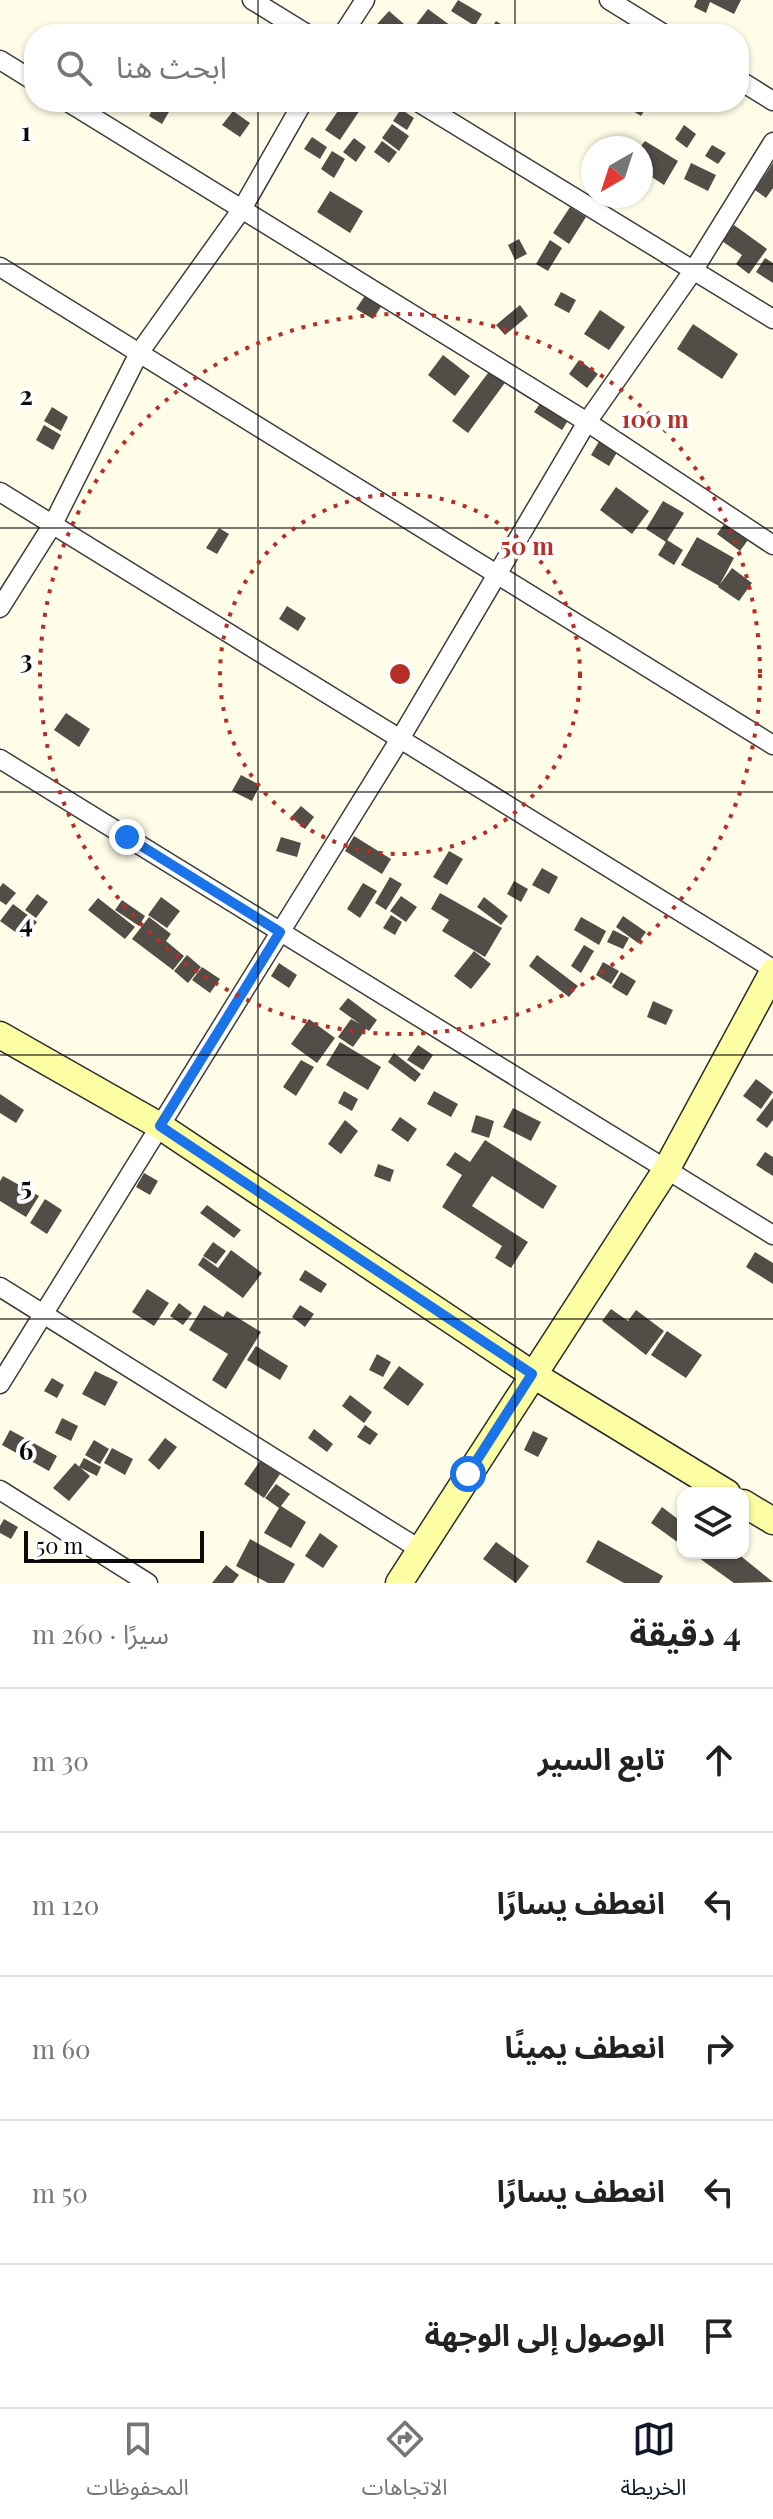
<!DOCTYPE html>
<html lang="ar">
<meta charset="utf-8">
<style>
body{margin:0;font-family:"Playfair Display","Noto Sans Arabic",serif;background:#f2f2f2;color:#222;direction:rtl}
.controls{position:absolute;right:24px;bottom:24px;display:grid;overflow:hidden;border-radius:16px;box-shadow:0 2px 6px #0004}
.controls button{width:72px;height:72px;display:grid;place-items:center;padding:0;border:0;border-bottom:2px solid #e0e0e0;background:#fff;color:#222;font:40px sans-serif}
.compass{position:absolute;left:581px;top:136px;width:72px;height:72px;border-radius:50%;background:#fff;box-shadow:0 2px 6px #0004;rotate:219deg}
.scale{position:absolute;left:24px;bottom:20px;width:180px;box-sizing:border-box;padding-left:8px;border:4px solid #0a0a0a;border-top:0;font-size:22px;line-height:28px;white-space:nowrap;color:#0a0a0a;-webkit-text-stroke:6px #fff;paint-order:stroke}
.stop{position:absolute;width:24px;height:24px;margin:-18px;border:6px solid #1a73e8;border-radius:50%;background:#fff}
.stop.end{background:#1a73e8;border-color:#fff;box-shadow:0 2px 8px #0008}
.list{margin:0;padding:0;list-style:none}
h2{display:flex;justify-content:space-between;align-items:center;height:104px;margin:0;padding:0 32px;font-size:34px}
h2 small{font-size:26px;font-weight:400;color:#767676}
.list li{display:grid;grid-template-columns:52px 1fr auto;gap:24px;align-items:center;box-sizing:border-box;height:144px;padding:0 32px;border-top:2px solid #e0e0e0}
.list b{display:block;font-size:30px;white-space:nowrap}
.list em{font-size:26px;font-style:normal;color:#767676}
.icon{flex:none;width:44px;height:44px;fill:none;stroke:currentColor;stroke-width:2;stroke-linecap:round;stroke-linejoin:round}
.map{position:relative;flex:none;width:773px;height:1583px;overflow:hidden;direction:ltr}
.search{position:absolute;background:#fff;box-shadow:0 2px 6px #0004;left:24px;right:24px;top:24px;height:88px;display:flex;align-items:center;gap:20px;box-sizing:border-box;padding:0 28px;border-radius:32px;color:#767676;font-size:30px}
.sheet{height:824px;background:#fff}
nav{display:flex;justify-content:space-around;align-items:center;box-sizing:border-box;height:112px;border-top:2px solid #e0e0e0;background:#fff;font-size:22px;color:#767676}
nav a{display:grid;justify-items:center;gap:4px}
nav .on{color:#111827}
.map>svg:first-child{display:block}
.building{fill:#534d47}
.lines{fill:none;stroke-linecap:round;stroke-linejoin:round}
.street-casing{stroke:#3d3d3d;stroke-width:21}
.secondary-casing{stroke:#2c2c2c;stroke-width:29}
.street{stroke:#fff;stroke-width:18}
.secondary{stroke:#fdfda4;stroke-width:26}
.route{stroke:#1a73e8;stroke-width:10}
.grid{fill:none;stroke:#0a0a0a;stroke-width:2;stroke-opacity:0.55}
.ring{fill:none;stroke:#b62e26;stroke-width:4;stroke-dasharray:4 8}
.grid-label{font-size:26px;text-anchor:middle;font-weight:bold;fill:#0a0a0a;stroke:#fff;stroke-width:8;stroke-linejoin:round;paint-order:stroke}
.centre{fill:#b62e26;stroke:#fff;stroke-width:4}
.ring-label{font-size:24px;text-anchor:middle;font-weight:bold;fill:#b62e26;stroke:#fff;stroke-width:8;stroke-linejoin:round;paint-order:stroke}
</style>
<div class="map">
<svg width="773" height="1583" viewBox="0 0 773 1583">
<rect width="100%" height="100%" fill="#fffde8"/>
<path class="building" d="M458,0l24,14 -7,12 -24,-15z
M697,0h44l-7,14 -24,-12 -4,11 -12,-6z
M428,9l34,25h-45l-5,-4z
M389,11l15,13 -9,10h-27z
M496,21l21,13h-29z
M156,102l14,8 -8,14 -13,-8z
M344,102h5l11,8 -20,30 -15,-10z
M632,102l16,2 -7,12 -13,-8z
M401,109l13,9 -7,12 -14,-9z
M233,111l17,12 -10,14 -18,-12z
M392,124l17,12 -10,15 -17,-13z
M684,125l12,9 -9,14 -12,-9z
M312,137l15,10 -7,12 -16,-10z
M354,138l12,9 -10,15 -13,-10z
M382,141l15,11 -8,11 -15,-11z
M645,141l33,20 -14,24 -23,-15v-24z
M712,145l14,8 -8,11 -13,-8z
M332,151l13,8 -11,19 -13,-9z
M691,163l25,12 -8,16 -24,-12z
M773,163v25l-7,10 -11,-8z
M330,191l33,20 -13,22 -33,-21z
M570,207l16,10 -17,27 -16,-11z
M734,225l33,24 -18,25 -13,-10 6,-9 -20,-14z
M519,239l8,15 -12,6 -7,-15z
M550,240l12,8 -14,23 -12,-7z
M765,258l8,5v20l-17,-11z
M368,291l16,11 -11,17 -17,-10z
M561,292l15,8 -7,13 -15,-8z
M520,305l8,11 -23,19 -9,-10z
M600,310l25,17 -16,23 -25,-16z
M693,324l45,30 -16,25 -45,-30z
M443,355l27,21 -15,20 -27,-21z
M579,360l19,14 -11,14 -18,-14z
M491,369l16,11 -39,53 -16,-12z
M542,401l27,18 -7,11 -28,-18z
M52,407l16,10 -7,14 -17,-10z
M44,425l17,10 -8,15 -17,-10z
M601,438l18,11 -10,17 -18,-11z
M616,487l33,24 -17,23 -32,-24z
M663,501l21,12 -18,29 -20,-13z
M730,516l23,17 -13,18 -23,-17z
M219,528l10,6 -12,20 -11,-6z
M697,537l37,21 -15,28 -38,-21z
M667,540l16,10 -9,15 -16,-10z
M732,568l20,15 -13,18 -21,-14z
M287,606l19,12 -8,13 -19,-12z
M66,713l24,16 -11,18 -25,-17z
M241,775l19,10 -8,16 -20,-10z
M301,806l13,11 -9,12 -14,-12z
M354,836l37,23 -9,15 -37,-23z
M281,837l20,6 -4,14 -21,-6z
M449,851l14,8 -16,26 -14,-8z
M542,868l16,9 -9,17 -17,-9z
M390,877l12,7 -16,26 -11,-7z
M514,881l14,8 -7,13 -14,-8z
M3,883l13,10 -10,12 -6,-4v-14z
M363,883l14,8 -17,27 -13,-9z
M440,893l62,35 -17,29 -43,-26 7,-11 -18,-11z
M37,894l11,8 -12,16 -11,-8z
M401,896l16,11 -11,15 -16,-11z
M161,897l19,14 -13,17 -19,-13z
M484,897l24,19 -7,9 -24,-18z
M98,898l37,29 -10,12 -37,-29z
M122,900l23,16 -6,10 -24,-16z
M13,904l24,18 -12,17 -25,-18z
M391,915l11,7 -7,13 -12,-7z
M623,916l23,16 -8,11 -22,-16z
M149,917l22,17 -5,7 18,15 -11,14 -41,-31z
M581,917l25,14 -7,14 -25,-15z
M613,930l16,8 -6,11 -16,-7z
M584,945l10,6 -13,22 -10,-7z
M474,951l17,13 -20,25 -17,-13z
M187,955l14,12 -13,16 -14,-12z
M537,955l41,31 -9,11 -40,-31z
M603,962l16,9 -8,13 -15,-9z
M279,963l18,12 -8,13 -18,-12z
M202,967l18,12 -10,14 -18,-13z
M621,972l15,9 -9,15 -15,-9z
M348,998l29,22 -8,11 -3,-2 -13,18 -15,-10 13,-18 9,5 -21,-15z
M653,1001l20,9 -7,15 -19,-8z
M309,1019l26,19 -18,25 -26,-19z
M340,1042l41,25 -13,23 -42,-25z
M418,1045l15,10 -10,15 -16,-10z
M394,1053l27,21 -6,8 -27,-20z
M301,1060l13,7 -18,29 -13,-9z
M756,1079l17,13 -12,17 -18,-13z
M344,1091l14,8 -6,12 -14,-8z
M434,1091l24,13 -7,13 -24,-13z
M0,1094l24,16 -8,13 -16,-10z
M773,1098v22l-6,8 -11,-8z
M513,1108l28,14 -10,19 -28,-14z
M476,1115l18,6 -5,17 -18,-6z
M400,1117l17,12 -9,13 -17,-12z
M345,1120l13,11 -17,23 -13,-10z
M485,1140l72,46 -14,23 -51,-33 -20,30 56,36 -17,26 -16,-10 7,-12 -60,-39 20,-32 -16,-10 9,-13 15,10z
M765,1152l8,5v19l-17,-11z
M378,1164l16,6 -4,12 -16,-6z
M144,1173l14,8 -8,14 -14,-8z
M3,1176l36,20 -13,21 -26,-16v-20z
M45,1199l17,11 -15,24 -17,-11z
M207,1205l34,25 -7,8 -34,-25z
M213,1242l13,9 -10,13 -13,-8z
M231,1250l31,23 -19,25 -45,-33 5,-8 15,11z
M755,1252l18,11v21l-27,-17z
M305,1270l22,14 -6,9 -22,-13z
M147,1289l22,14 -15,23 -22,-14z
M179,1303l13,10 -9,12 -13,-9z
M204,1305l19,12 4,-6 34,21 -35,57 -14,-9 16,-26 -39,-24z
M300,1305l14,9 -9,13 -13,-10z
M611,1309l17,12 8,-11 28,21 -18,24 -44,-34z
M667,1331l35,24 -16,23 -35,-23z
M256,1346l32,20 -8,14 -33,-20z
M377,1354l14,8 -8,15 -14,-7z
M399,1366l25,18 -16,22 -25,-18z
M95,1371l23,11 -13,24 -23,-12z
M52,1378l12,7 -7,13 -13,-7z
M350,1395l22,17 -8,11 -22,-17z
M62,1418l16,8 -7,15 -16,-8z
M365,1425l13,9 -8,11 -13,-8z
M314,1429l19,15 -6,8 -19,-14z
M10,1430l47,26 -8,15 -47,-26z
M533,1431l15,7 -10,19 -14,-7z
M165,1438l12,9 -18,23 -11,-10z
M94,1440l15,9 -9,15 -15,-9z
M112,1448l21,11 -8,16 -21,-12z
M84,1458l17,9 -4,9 -18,-9z
M260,1461l20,13 -16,24 -20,-14z
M75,1463l15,13 -21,25 -16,-13z
M276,1484l14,10 -9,12 25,16 -15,26 -27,-15 15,-25 -14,-10z
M662,1507l21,16v23l-32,-23z
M4,1519l14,8 -7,12 -11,-6v-7z
M320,1533l18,13 -15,22 -18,-12z
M250,1539l45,25 -11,19h-16l-32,-17z
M598,1540l65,36 -4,7h-35l-38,-21z
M496,1542l33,24 -13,17 -33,-24z
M703,1553h34l36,29 -39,1 -35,-25z
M226,1565l13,10 -6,8h-21z"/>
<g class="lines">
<defs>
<path id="street" d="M252,0l55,34
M609,0l55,34
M343,34l22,-34
M0,60l34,21
M739,80l34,21
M68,102l519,320 186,123
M418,102l355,217
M0,267l773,478
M0,492l773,477
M0,608l53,-84 86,-171 103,-144 61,-107
M0,759l773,476
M0,1287l421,263
M0,1384l400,-645 187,-317 106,-151 80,-129
M0,1490l148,93"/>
<path id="secondary" d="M0,1035l160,91 372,248 195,119
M743,1503l30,18
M399,1583l267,-413 107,-198"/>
</defs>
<use href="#street" class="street-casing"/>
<use href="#secondary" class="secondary-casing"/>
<use href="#street" class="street"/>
<use href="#secondary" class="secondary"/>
</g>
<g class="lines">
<path class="route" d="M127,837l153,95 -120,194 372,248 -64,100"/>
</g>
<path class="grid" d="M258,0v34M515,0v34M258,102v1481M515,102v1481M0,264h773M0,528h773M0,792h773M0,1055h773M0,1319h773"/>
<g class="ring">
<circle cx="400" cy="674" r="180"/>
<circle cx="400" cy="674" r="360"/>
</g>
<g class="grid-label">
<text x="26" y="141">1</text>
<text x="26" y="405">2</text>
<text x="26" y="669">3</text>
<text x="26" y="933">4</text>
<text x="26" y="1196">5</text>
<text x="26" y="1460">6</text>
</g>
<circle cx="400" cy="674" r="12" class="centre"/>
<g class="ring-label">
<text x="655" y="428">100 m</text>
<text x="527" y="555">50 m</text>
</g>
</svg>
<div class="controls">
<button><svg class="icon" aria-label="layers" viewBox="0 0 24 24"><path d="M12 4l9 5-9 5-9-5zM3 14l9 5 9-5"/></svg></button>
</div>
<svg class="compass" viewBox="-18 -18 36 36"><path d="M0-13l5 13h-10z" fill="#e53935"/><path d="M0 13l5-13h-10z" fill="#767676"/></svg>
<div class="scale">50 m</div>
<div class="stop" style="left:468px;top:1474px"></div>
<div class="stop end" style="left:127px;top:837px"></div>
<div class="search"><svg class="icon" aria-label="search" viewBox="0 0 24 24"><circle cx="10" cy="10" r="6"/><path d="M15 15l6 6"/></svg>ابحث هنا</div>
</div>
<section class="sheet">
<h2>4 دقيقة<small>سيرًا · 260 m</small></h2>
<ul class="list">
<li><svg class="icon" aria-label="ahead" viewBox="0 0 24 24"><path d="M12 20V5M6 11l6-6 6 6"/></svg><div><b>تابع السير</b></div><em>30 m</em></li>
<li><svg class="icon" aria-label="left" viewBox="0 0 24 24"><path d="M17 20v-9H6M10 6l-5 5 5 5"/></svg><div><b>انعطف يسارًا</b></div><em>120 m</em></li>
<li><svg class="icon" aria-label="right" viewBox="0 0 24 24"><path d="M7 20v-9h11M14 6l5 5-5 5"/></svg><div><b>انعطف يمينًا</b></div><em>60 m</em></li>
<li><svg class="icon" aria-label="left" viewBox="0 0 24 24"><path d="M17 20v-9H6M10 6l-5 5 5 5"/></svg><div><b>انعطف يسارًا</b></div><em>50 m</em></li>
<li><svg class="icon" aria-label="arrive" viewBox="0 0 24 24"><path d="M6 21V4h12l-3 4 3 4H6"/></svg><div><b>الوصول إلى الوجهة</b></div></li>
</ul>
</section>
<nav>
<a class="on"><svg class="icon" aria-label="map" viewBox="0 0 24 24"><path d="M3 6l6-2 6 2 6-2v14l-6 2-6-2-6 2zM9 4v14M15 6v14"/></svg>الخريطة</a>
<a><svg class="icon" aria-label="directions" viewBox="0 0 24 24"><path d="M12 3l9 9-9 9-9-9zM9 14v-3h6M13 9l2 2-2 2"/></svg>الاتجاهات</a>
<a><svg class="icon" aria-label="saved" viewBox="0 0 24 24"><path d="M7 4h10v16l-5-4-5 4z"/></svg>المحفوظات</a>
</nav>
